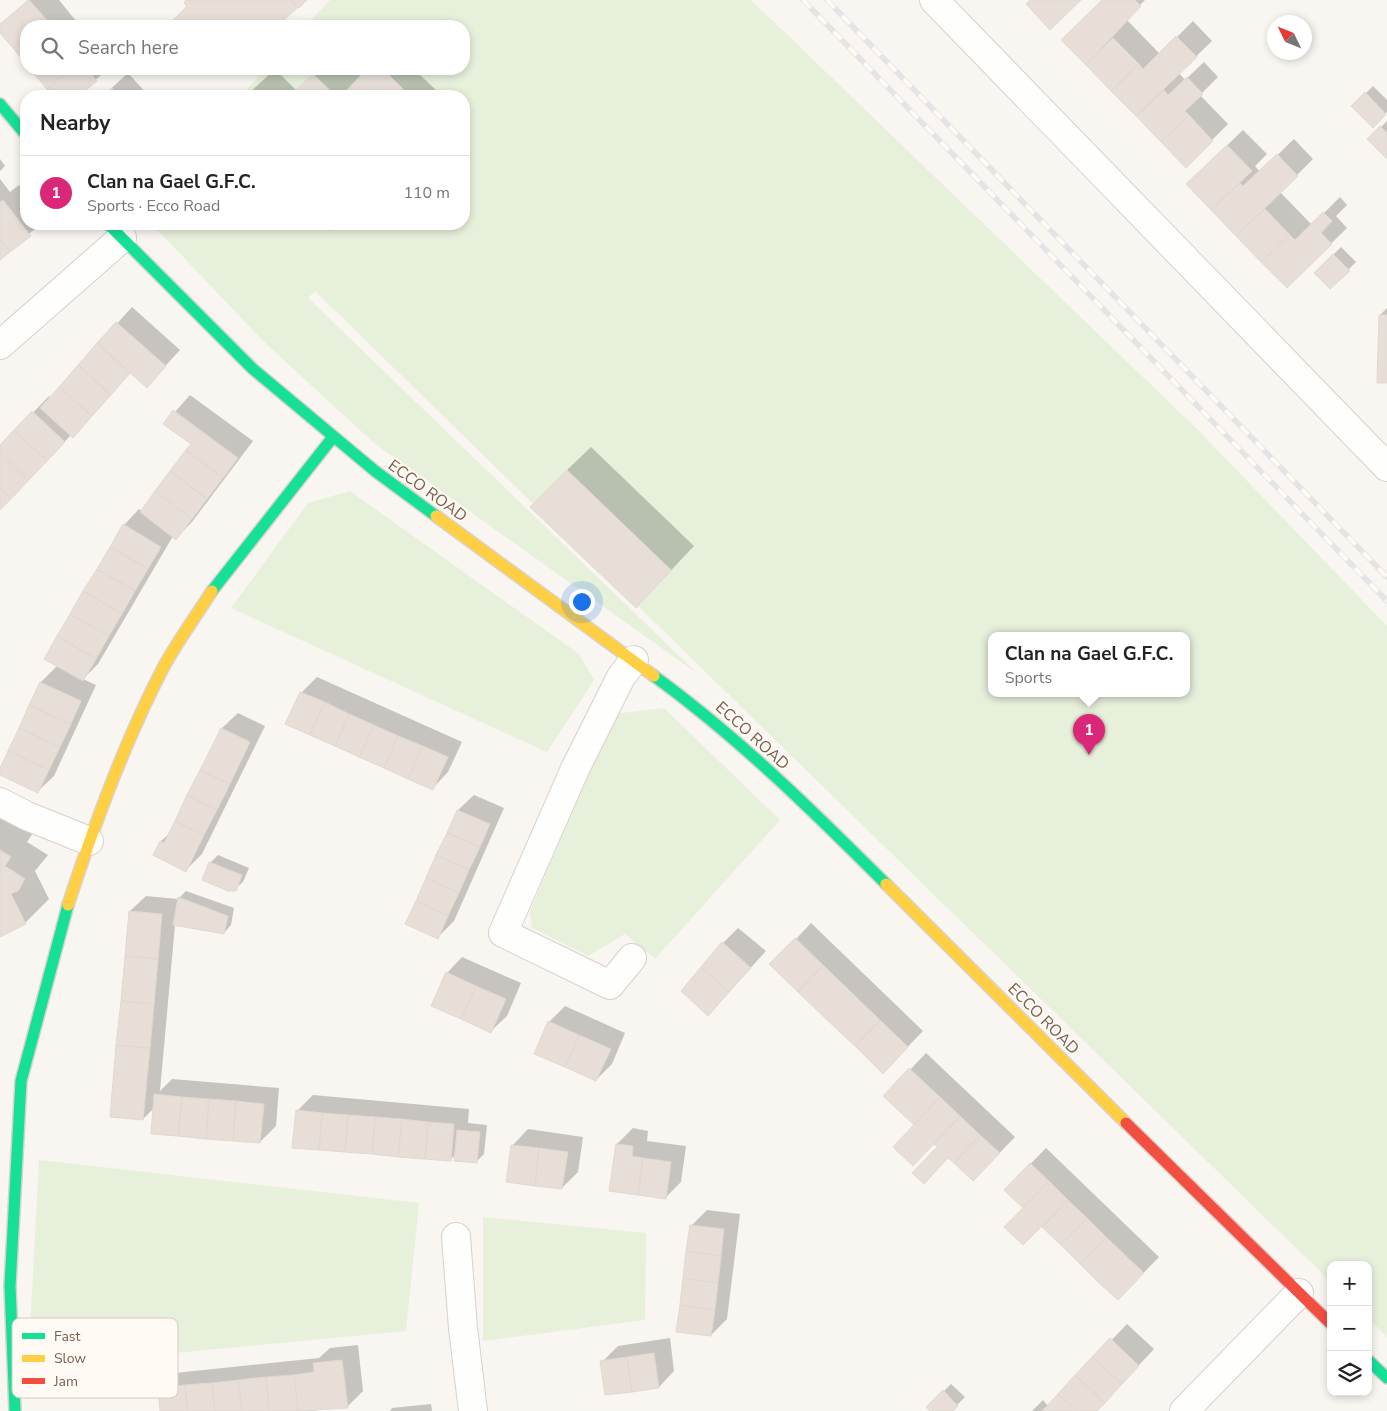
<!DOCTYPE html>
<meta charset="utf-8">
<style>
body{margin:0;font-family:"Nunito Sans",sans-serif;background:#f6f6f6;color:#222}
.controls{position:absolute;right:15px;bottom:15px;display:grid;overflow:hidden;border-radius:10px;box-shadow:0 2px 8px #0003}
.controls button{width:45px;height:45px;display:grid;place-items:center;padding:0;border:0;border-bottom:1px solid #e0e0e0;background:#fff;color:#222;font:25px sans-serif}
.compass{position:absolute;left:1267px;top:15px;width:45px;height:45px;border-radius:50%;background:#fff;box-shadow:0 2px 8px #0003;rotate:313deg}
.you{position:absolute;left:581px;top:601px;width:18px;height:18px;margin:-12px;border:4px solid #fff;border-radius:50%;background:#1a73e8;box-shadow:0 0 0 8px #1a73e833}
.badge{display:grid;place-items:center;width:32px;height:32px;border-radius:50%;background:#db2777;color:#fff;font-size:16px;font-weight:700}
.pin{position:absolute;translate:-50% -41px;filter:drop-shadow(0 1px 2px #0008)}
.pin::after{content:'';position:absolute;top:26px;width:18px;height:15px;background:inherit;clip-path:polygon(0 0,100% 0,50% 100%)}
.popup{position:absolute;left:988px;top:632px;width:202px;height:65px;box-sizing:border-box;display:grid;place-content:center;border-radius:10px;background:#fff;filter:drop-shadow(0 1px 4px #0005);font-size:16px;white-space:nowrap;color:#767676}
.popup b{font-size:19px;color:#222}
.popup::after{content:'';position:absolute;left:50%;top:100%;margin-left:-10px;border:10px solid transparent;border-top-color:#fff}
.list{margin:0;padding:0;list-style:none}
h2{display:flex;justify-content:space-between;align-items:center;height:65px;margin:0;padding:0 20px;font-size:21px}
h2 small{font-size:16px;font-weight:400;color:#767676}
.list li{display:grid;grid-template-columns:32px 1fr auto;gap:15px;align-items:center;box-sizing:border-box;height:75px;padding:0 20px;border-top:1px solid #e0e0e0}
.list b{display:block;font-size:19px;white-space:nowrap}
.list p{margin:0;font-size:16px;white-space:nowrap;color:#767676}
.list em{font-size:16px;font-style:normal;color:#767676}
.icon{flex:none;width:28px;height:28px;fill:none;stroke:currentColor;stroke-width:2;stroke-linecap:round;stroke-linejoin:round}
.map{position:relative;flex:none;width:1387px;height:1411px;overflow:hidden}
.search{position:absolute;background:#fff;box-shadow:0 2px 8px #0003;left:20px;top:20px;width:450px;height:55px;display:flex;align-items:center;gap:12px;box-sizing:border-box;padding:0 18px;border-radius:20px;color:#767676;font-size:19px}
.panel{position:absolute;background:#fff;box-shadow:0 2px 8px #0003;left:20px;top:90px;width:450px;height:140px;border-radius:20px}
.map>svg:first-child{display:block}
.green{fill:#e7f0db;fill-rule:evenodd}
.shadow{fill:#0003}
.building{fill:#e6ded7;stroke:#e2d8d2}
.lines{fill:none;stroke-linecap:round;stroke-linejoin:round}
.street-casing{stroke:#d7d1cb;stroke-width:30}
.fast-casing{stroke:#d9d2cb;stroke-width:14}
.slow-casing{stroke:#d9d2cb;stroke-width:14}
.jam-casing{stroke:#d9d2cb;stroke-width:14}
.street{stroke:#fefefd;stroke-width:28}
.fast{stroke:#16e098;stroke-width:11}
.slow{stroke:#ffcf43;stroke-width:11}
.jam{stroke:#f24e42;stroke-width:11}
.rail-casing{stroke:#e6e3e7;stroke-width:5.5}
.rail{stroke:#fffaf3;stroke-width:4;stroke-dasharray:11;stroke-linecap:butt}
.labels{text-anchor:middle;stroke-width:4;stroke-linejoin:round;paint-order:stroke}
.street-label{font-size:16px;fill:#7a5c4d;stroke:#fffaf3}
.key{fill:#fffaf3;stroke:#d7cbc1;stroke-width:1}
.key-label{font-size:14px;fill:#7a5c4d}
</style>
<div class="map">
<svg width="1387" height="1411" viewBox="0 0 1387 1411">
<rect width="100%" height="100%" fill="#f9f5f0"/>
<path class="green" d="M330,0h421l446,429 190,197v711l-19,-19v-53h-37v17l-1016,-991 -7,7 390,376 -324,-231 -111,-102 -111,-117h312v-128h-223l25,-27h198v-43h-158zM992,636h194v58h-194z
M350,491l229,163 15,26 -47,72 -316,-144 77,-105z
M664,708l116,112 -125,139 -30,-25 -37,22 -56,-28 -2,-16 83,-198z
M39,1160l380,43 -13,128 -378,36z
M483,1217l163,16 -1,87 -162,21z"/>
<path class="shadow" d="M28,0h31l21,26h-54v37l-26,-32v-6z
M188,0h117l-29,26h-108l20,-20z
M1103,0h42l-19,19 34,35 33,-33 19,20 -33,32 6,7 19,-18 14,15 -18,18 28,29 -42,42 -123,-126z
M31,69h77l-31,27h-23z
M275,69l22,22 23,-22h35l7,6 7,-6h45l28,27h-196z
M128,73l21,23h-46z
M1373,86l14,14v12l-14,14 -20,-20z
M1387,121v37l-18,-19z
M1243,130l24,24 -12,12 5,6 34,-33 19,20 -33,33 32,33 28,-28 7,8 -11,11 11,12 -60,59 -100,-103z
M0,159l5,7 -5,5z
M0,179l10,13 9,-7 7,9v30h15l-41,34z
M1341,247l15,15 -26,26 -15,-15z
M132,307l48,43 -33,36 -16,-14 -43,48 -15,16 -2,-1 -71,74v-62l49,-51 1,2z
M1387,308v74l-7,-67z
M190,395l63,46 -61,81 -16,16 -3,-2 -75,128 -15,15 13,6 -42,91 -16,15 -38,-17v-3l41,-89 17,-17 66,-140 15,-16 3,2 50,-67 -27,-21z
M591,447l103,99 -35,37 -92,-113z
M317,677l145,65 -14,30 -15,16 -132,-95z
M238,713l27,13 -63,128 -16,16 -31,-15 6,-14 10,-9 51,-104z
M474,795l30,13 -50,113 -16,16 -31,-14 51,-113z
M0,812l33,21 -6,9 21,13 -13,16 14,28 -24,24 -25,12z
M218,855l31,13 -6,14 -8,7 -25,-26z
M186,891l48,17 -3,17 -7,8 -49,-8 -15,166 12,-12 107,9 -3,38 -16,16 -105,-35 -12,12 -13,-208 16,-15 32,3z
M811,923l112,108 -24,25 -103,-117z
M738,928l28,23 -43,47v-55z
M462,957l59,26 -14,33 -16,15 -44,-58z
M565,1006l60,27 -13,31 -16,16 -47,-58z
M926,1053l89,84 -26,27 -51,-17 -53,-51z
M313,1095l156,14 -1,14 19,2 -3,29 -8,8 -20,-8 -6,6 -153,-49z
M633,1128l15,3 -1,10 39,5 -5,36 -16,16 -48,-54z
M528,1129l55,8 -5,35 -16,16 -49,-43z
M1046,1148l113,109 -41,42 -113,-109z
M707,1210l33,4 -13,105 -16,16 -20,-109z
M1127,1324l27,25 -58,62h-64l11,-11 5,6z
M670,1338l4,33 -15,16 -57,-25 16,-16z
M358,1345l5,46 -16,16 -38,4h-148l-2,-22 16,-16 144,-15 11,-10z
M951,1384l14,13 -14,14h-19l-4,-4z
M431,1404l1,7h-42l2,-3z"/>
<path class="building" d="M29,0l18,20 -8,6h-13v11l-13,11 -13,-15v-9z
M186,0h104l8,7 -20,19h-111l20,-20 -3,-3z
M291,0h16l-8,8z
M1030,0h51l-31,30 -24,-26z
M1102,0h33l6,6 -55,59 -25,-25z
M47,20l5,6h-13z
M1176,36l21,21 -61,59 -25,-25 28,-27 4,5z
M26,37v27l-13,-16z
M1113,38l26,26 -28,27 -25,-26z
M30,69h41l-24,20z
M71,69h16l10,12 -18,15h-26l-6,-7z
M367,69h16l27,27h-67l-1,-1z
M313,74l23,22h-46z
M1187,77l16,17 -18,17 4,4 -28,27 -25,-26 28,-26 4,5z
M112,88l7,8h-16z
M250,91l5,5h-11z
M1365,92l21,22 -13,14 -22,-22z
M1189,115l24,26 -27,27 -25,-26z
M1380,126l7,7v26l-20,-20z
M1227,145l25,26 -41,39 -25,-26z
M1277,154l21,22 -62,60 -25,-26 29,-27 3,3z
M3,200l28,36 -21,16 -10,-13v-37z
M1265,209l25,26 -29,27 -25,-26z
M1323,212l9,9 -11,12 11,11 -45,44 -26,-26 29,-27 5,5z
M323,224h14l-7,7z
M0,239l10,13 -10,8z
M1333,254l17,17 -20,18 -16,-16z
M1379,315h8v68h-10z
M116,322l50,44 -19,22 -50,-45z
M97,343l33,30 -19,22 -33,-30z
M78,365l33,30 -19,21 -33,-29z
M59,387l33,29 -19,22 -33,-30z
M173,410l65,48 -15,20 -37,-28 5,-6 -28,-20z
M32,411l33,31 -18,19 -33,-31z
M14,430l33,31 -18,19 -29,-27v-8z
M186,450l37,28 -16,21 -37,-28z
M0,453l29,27 -18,19 -11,-10z
M567,470l104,100 -35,38 -106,-101z
M170,471l37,28 -15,20 -37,-28z
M0,489l11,10 -11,11z
M155,491l37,28 -16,21 -36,-28z
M123,524l38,23 -13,22 -38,-22z
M110,547l38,22 -13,22 -38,-22z
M97,569l38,22 -13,23 -39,-23z
M83,591l39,23 -13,22 -39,-22z
M70,614l39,22 -13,23 -39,-23z
M57,636l39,23 -13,22 -39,-22z
M40,682l41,19 -10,23 -42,-19z
M300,692l25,10 -15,33 -25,-11z
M325,702l24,12 -14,32 -25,-11z
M29,705l42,19 -11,23 -41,-19z
M349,714l25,11 -15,32 -24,-11z
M374,725l24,11 -14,32 -25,-11z
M19,728l41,19 -11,23 -41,-19z
M221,728l29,14 -20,42 -30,-14z
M398,736l25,10 -15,33 -24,-11z
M423,746l25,11 -15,33 -25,-11z
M8,751l41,19 -11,23 -38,-18v-7z
M200,770l30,14 -13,26 -30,-15z
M187,795l30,15 -13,25 -29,-14z
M457,810l33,14 -10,23 -33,-14z
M175,821l29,14 -18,37 -33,-17 7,-14 4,2z
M447,833l33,14 -11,23 -33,-15z
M0,850l11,7 -6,9 20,13 -7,12 -7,3 15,30 -26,13z
M436,855l33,15 -10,23 -33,-15z
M209,862l33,13 -6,16h-8l-26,-11z
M426,878l33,15 -11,23 -32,-15z
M178,897l50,19 -4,18 -51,-9z
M416,901l32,15 -10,23 -33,-15z
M129,911l33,3 -4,45 -33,-3z
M795,938l28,27 -25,27 -29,-28z
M722,942l29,26 -22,24 -28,-25z
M125,956l33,3 -4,45 -33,-3z
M823,965l29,28 -26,26 -28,-27z
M701,967l28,25 -21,24 -27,-25z
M446,972l30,14 -15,33 -30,-13z
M476,986l30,13 -15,34 -30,-14z
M852,993l28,27 -25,26 -29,-27z
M121,1001l33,3 -4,44 -34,-3z
M880,1020l28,27 -25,27 -28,-28z
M548,1021l31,14 -14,32 -31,-13z
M579,1035l32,14 -15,32 -31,-14z
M116,1045l34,3 -7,72 -33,-3z
M909,1068l31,29 -26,28 -31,-29z
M154,1094l28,3 -4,39 -27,-2z
M182,1097l27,2 -3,40 -28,-3z
M940,1097l20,19 -47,50 -20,-19z
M209,1099l27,2 -3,40 -27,-2z
M236,1101l28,3 -4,39 -27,-2z
M296,1110l26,3 -3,37 -27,-2z
M322,1113l26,2 -3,37 -26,-2z
M348,1115l27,2 -3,37 -27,-2z
M960,1116l20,19 -26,28 -6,-5 -24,26 -12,-11 25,-26 -3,-3z
M375,1117l27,2 -4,38 -26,-3z
M402,1119l26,3 -3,37 -27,-2z
M428,1122l26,2 -3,37 -26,-2z
M457,1130l23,2 -3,31 -23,-2z
M980,1135l20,18 -27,28 -19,-18z
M616,1144l17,2 -1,10 11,2 -5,37 -29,-4z
M511,1145l28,3 -4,38 -29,-4z
M539,1148l29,4 -6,37 -27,-3z
M643,1158l28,4 -5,37 -28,-4z
M1030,1163l19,18 -26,27 -19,-18z
M1049,1181l19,19 -45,45 -19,-18z
M1068,1200l19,18 -26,27 -19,-18z
M1087,1218l19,19 -26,27 -19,-19z
M690,1225l34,4 -3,27 -35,-5z
M1106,1237l19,18 -27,27 -18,-18z
M686,1251l35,5 -3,27 -35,-5z
M1125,1255l19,18 -26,27 -20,-18z
M683,1278l35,5 -3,27 -35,-5z
M680,1305l35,5 -4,26 -35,-4z
M1110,1338l29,28 -17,18 -30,-27z
M654,1353l5,35 -27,4 -5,-35z
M627,1357l5,35 -27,3 -5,-34z
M1092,1357l30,27 -17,19 -30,-28z
M342,1360l6,48 -50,3 -4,-36 20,-3 -1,-9z
M294,1375l4,36h-29l-3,-34z
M1075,1375l30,28 -8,8h-20l-19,-17z
M266,1377l3,34h-27l-4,-31z
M238,1380l4,31h-27l-3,-28z
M212,1383l3,28h-28l-2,-26z
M185,1385l2,26h-27l-2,-23z
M943,1390l15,16 -5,5h-23l-4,-4z
M1058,1394l19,17h-35z"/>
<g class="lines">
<defs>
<path id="street" d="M934,0l453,467
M0,345l122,-107
M0,802l27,14 62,25
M632,958l-22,27 -107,-52 72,-164 46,-92 13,-17
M456,1237l7,91 10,83
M1184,1411l115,-118"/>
<path id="fast" d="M0,104l26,31
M108,224l145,145 122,102 61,45
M212,591l121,-154
M654,676c84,61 159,135 232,208
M1368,1360l19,18
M15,1411l-5,-125 11,-205 47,-176"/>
<path id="slow" d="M436,516l218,160
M886,884l240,239
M68,905c26,-80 56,-162 95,-237 14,-26 33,-52 49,-77"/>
<path id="jam" d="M1126,1123l205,201"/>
</defs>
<use href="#street" class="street-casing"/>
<use href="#fast" class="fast-casing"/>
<use href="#slow" class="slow-casing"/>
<use href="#jam" class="jam-casing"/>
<use href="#street" class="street"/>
<use href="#fast" class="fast"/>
<use href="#slow" class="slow"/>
<use href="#jam" class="jam"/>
<defs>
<path id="rail" d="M803,0l584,601
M827,0l560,577"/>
</defs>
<use href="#rail" class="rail-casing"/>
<use href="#rail" class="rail"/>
</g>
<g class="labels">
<g class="street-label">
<text transform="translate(428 490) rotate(36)" y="6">ECCO ROAD</text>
<text transform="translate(753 735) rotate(42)" y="6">ECCO ROAD</text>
<text transform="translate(1044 1018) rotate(45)" y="6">ECCO ROAD</text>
</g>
</g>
<rect x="12" y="1318" width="166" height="80" rx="8" class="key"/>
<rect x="22" y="1333" width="23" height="6" fill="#16e098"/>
<rect x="22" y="1355" width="23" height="7" fill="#ffcf43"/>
<rect x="22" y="1378" width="23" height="6" fill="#f24e42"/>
<g class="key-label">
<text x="54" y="1341">Fast</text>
<text x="54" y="1363">Slow</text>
<text x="54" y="1386">Jam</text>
</g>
</svg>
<div class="controls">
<button>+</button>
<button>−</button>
<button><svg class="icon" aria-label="layers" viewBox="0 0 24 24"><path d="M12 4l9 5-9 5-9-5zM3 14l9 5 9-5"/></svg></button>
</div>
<svg class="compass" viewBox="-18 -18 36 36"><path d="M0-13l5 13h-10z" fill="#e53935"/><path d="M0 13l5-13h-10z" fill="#767676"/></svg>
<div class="you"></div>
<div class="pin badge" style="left:1089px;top:755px">1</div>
<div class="popup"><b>Clan na Gael G.F.C.</b>Sports</div>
<div class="search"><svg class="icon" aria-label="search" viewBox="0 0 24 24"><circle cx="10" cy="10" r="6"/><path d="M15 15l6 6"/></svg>Search here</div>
<section class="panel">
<h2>Nearby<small></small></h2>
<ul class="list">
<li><span class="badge">1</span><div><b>Clan na Gael G.F.C.</b><p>Sports · Ecco Road</p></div><em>110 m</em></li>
</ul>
</section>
</div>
